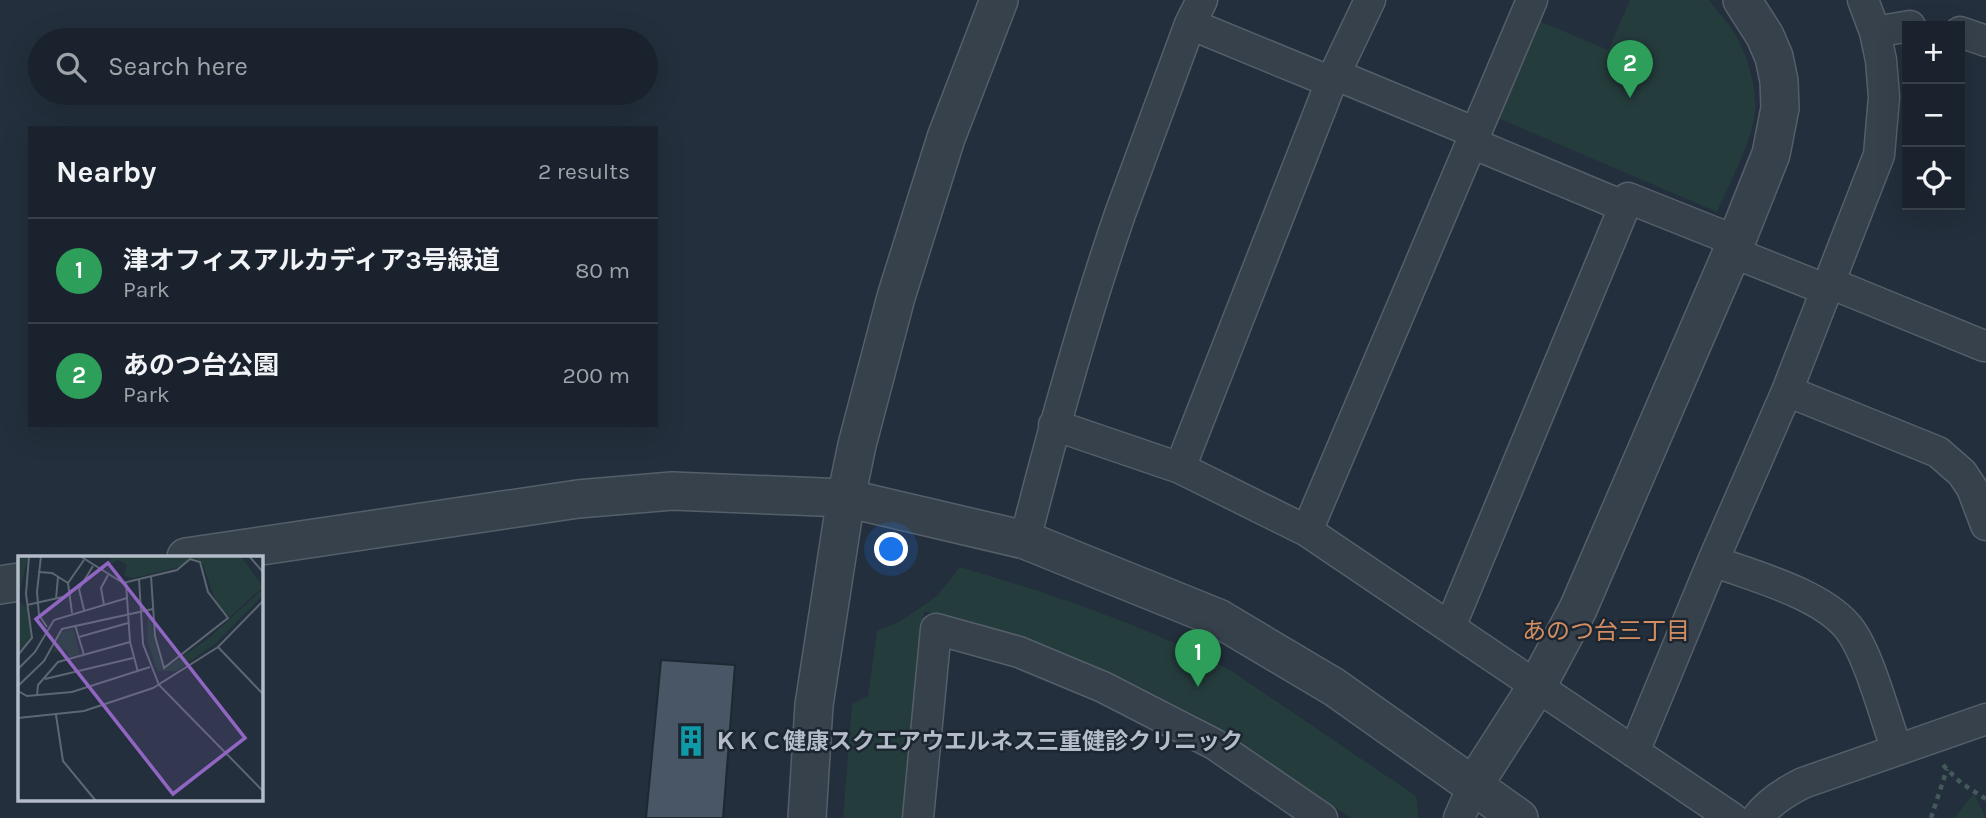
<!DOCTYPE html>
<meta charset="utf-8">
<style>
body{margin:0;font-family:Karla,"Noto Sans JP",sans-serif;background:#272f39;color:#f1f3f6}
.controls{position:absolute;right:21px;top:21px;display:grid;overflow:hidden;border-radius:0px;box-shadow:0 7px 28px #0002}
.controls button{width:63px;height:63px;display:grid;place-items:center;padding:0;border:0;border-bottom:2px solid #384049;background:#1a232d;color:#f1f3f6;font:35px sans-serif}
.you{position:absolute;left:892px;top:550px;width:24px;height:24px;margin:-18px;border:5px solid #fff;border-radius:50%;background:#1a73e8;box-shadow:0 0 0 10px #1a73e833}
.badge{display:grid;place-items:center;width:46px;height:46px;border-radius:50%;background:#1a73e8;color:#fff;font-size:23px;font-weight:700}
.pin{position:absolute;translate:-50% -58px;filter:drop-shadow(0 2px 4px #0008)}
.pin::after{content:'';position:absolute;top:37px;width:24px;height:21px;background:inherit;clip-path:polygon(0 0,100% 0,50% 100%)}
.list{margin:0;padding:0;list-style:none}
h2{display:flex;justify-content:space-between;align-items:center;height:91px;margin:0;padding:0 28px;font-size:30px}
h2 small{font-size:23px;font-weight:400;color:#9fa4aa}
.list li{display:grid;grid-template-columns:46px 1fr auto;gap:21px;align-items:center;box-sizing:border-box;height:105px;padding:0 28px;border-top:2px solid #384049}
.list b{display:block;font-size:26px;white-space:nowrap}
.list p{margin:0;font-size:23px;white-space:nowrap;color:#9fa4aa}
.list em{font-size:23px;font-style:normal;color:#9fa4aa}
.icon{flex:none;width:38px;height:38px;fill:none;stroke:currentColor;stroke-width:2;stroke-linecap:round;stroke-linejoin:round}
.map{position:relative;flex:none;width:1986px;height:818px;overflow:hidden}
.search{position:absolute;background:#1a232d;box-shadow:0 7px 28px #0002;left:28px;top:28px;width:630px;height:77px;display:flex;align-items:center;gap:18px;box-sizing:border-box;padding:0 24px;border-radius:38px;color:#9fa4aa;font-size:26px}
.panel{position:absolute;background:#1a232d;box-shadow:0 7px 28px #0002;left:28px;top:126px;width:630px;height:301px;border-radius:0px}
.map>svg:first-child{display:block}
.green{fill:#253c3d}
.building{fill:#495665;stroke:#1e2833;stroke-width:2}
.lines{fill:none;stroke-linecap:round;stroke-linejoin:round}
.minor-casing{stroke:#555f6a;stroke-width:33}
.tertiary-casing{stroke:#555f6a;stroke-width:40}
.path{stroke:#43595a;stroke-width:4.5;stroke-dasharray:5 5;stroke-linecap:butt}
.minor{stroke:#37414c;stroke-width:30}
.tertiary{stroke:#37414c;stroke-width:37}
.labels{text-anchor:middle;stroke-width:5;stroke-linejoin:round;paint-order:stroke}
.poi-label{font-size:23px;font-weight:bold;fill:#b3bcc8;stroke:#1c2631;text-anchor:start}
.neighbourhood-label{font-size:24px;fill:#d38d62;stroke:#1c2631}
.inset-road{fill:none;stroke:#5d6774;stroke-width:2}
.view{fill:#9166c3;fill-opacity:0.15;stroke:#9166c3;stroke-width:3.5}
.inset-edge{fill:none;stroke:#b3bcc8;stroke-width:3.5}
</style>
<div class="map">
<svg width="1986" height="818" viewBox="0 0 1986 818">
<rect width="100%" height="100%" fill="#232f3c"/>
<path class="green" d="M1630,0h79c8,12 19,22 26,34 12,21 22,53 20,78 -3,31 -26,71 -38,100l-219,-94 41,-97 69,29z
M960,567c92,27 185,58 270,103l186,126 3,22h-68l-150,-100 -77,-39 -111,-42 -89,-26 -11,207h-70l9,-114 16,-8 9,-65 24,-10 36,-25z
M1974,793l12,25h-32z"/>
<path class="building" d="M661,660l74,5 -12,153h-77z"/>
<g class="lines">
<defs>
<path id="minor" d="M1190,24l141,58
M1875,32l35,-6
M1960,32l26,9
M1334,74l142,59
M1472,143l151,63
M1732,252l95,38
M1830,283l154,63
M1787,391l151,61 24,21 10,15 14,37
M1054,425l126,43 127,63 425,287
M1180,468l151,-386 39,-82
M1307,531l225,-531
M1025,540c28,-110 58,-219 95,-326 23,-64 47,-127 70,-190l12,-24
M1713,561c40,15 106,32 134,65 21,24 38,92 50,124
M1450,627l178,-429 108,43
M1634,752l79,-191 74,-170 92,-236 5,-58 -3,-37 -6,-28 -12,-32
M918,818l18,-189 83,23 84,35 111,57 108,74
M1459,818l14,-32
M1757,818c12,-16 28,-26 46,-35l183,-64"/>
<path id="tertiary" d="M186,557l392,-58 94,-8 174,7 179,42 193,78 116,69 185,131
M0,585l19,-3
M1473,786l64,-100 41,-77 154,-357 39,-98 9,-46 -1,-27 -5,-24 -9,-21 -23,-36
M807,818l7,-113 32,-207 11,-53 39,-148 50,-159 53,-138"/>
</defs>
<use href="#minor" class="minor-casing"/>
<use href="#tertiary" class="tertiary-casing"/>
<path class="path" d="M1943,765l18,18 25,16
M1931,818l16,-49"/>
<use href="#minor" class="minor"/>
<use href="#tertiary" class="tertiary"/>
</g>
<defs>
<symbol id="building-bare" viewBox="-9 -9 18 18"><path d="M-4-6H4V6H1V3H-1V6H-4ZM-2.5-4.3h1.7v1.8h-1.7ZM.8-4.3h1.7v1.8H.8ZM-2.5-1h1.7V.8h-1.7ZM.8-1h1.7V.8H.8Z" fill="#0f9aa8" stroke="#1c2631" stroke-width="2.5" paint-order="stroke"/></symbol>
</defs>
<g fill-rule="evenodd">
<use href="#building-bare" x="669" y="719" width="44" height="44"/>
</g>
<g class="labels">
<g class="poi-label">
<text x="714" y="749">ＫＫＣ健康スクエアウエルネス三重健診クリニック</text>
</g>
<g class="neighbourhood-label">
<text x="1606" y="639">あのつ台三丁目</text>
</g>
</g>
<g transform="translate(18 556)">
<rect width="245" height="245" fill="#232f3c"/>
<path d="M0,0h10l-10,44zM94,0h129l22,31 -33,30 -12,-10 -15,-42 -7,-7 -20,10 -43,10 -9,-2 3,-11 -9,-5 -11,6zM245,33v6l-47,48 -40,28h-19l-10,-31 1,-28 15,58 46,-32zM0,45l9,7 4,31 -13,14zM55,72l7,26 -11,3 -3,-8 -14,4 10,-21z" fill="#253c3d"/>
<path class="inset-road" d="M23,0l-4,36 2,23 8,12M62,0l43,27 54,-13 13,-11 10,3 8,30 20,26 -64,50 -9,-32 -4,-60M231,0l14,16M20,16l14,1 16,10M121,23l4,65 16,41 104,106M108,27l4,59 8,30M38,43l2,-22M9,49l40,-9M86,49l-3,-17 7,-13M66,54l-5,-21 14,-23M54,57l-4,-30 16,-23M57,69l9,30M61,81l49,-14M200,91l45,47M0,99l14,-17 -6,-44 3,-38M0,113l17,-17 19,-32 73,-22M27,123l88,-21M0,130l26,-25 18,-32 91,-20M0,135l9,5 45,-4 78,-25M19,140l1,-11 20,-23 72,-20M38,159l7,46 33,40M0,162l66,-7 69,-23 65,-41 45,-46"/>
<path class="view" d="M90,7l137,175 -72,56 -137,-175z"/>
<rect width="245" height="245" class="inset-edge"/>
</g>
</svg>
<div class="controls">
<button>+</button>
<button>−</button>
<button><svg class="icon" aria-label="locate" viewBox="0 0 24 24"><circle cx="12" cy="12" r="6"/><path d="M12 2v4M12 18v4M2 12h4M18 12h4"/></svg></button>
</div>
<div class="you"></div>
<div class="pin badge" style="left:1198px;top:687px;background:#2e9e5b">1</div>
<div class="pin badge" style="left:1630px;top:98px;background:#2e9e5b">2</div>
<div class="search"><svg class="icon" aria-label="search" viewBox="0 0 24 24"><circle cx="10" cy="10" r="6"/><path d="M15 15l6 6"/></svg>Search here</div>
<section class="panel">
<h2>Nearby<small>2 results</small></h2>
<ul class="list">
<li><span class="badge" style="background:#2e9e5b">1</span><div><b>津オフィスアルカディア3号緑道</b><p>Park</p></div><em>80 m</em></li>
<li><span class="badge" style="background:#2e9e5b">2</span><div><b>あのつ台公園</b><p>Park</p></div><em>200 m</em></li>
</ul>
</section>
</div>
